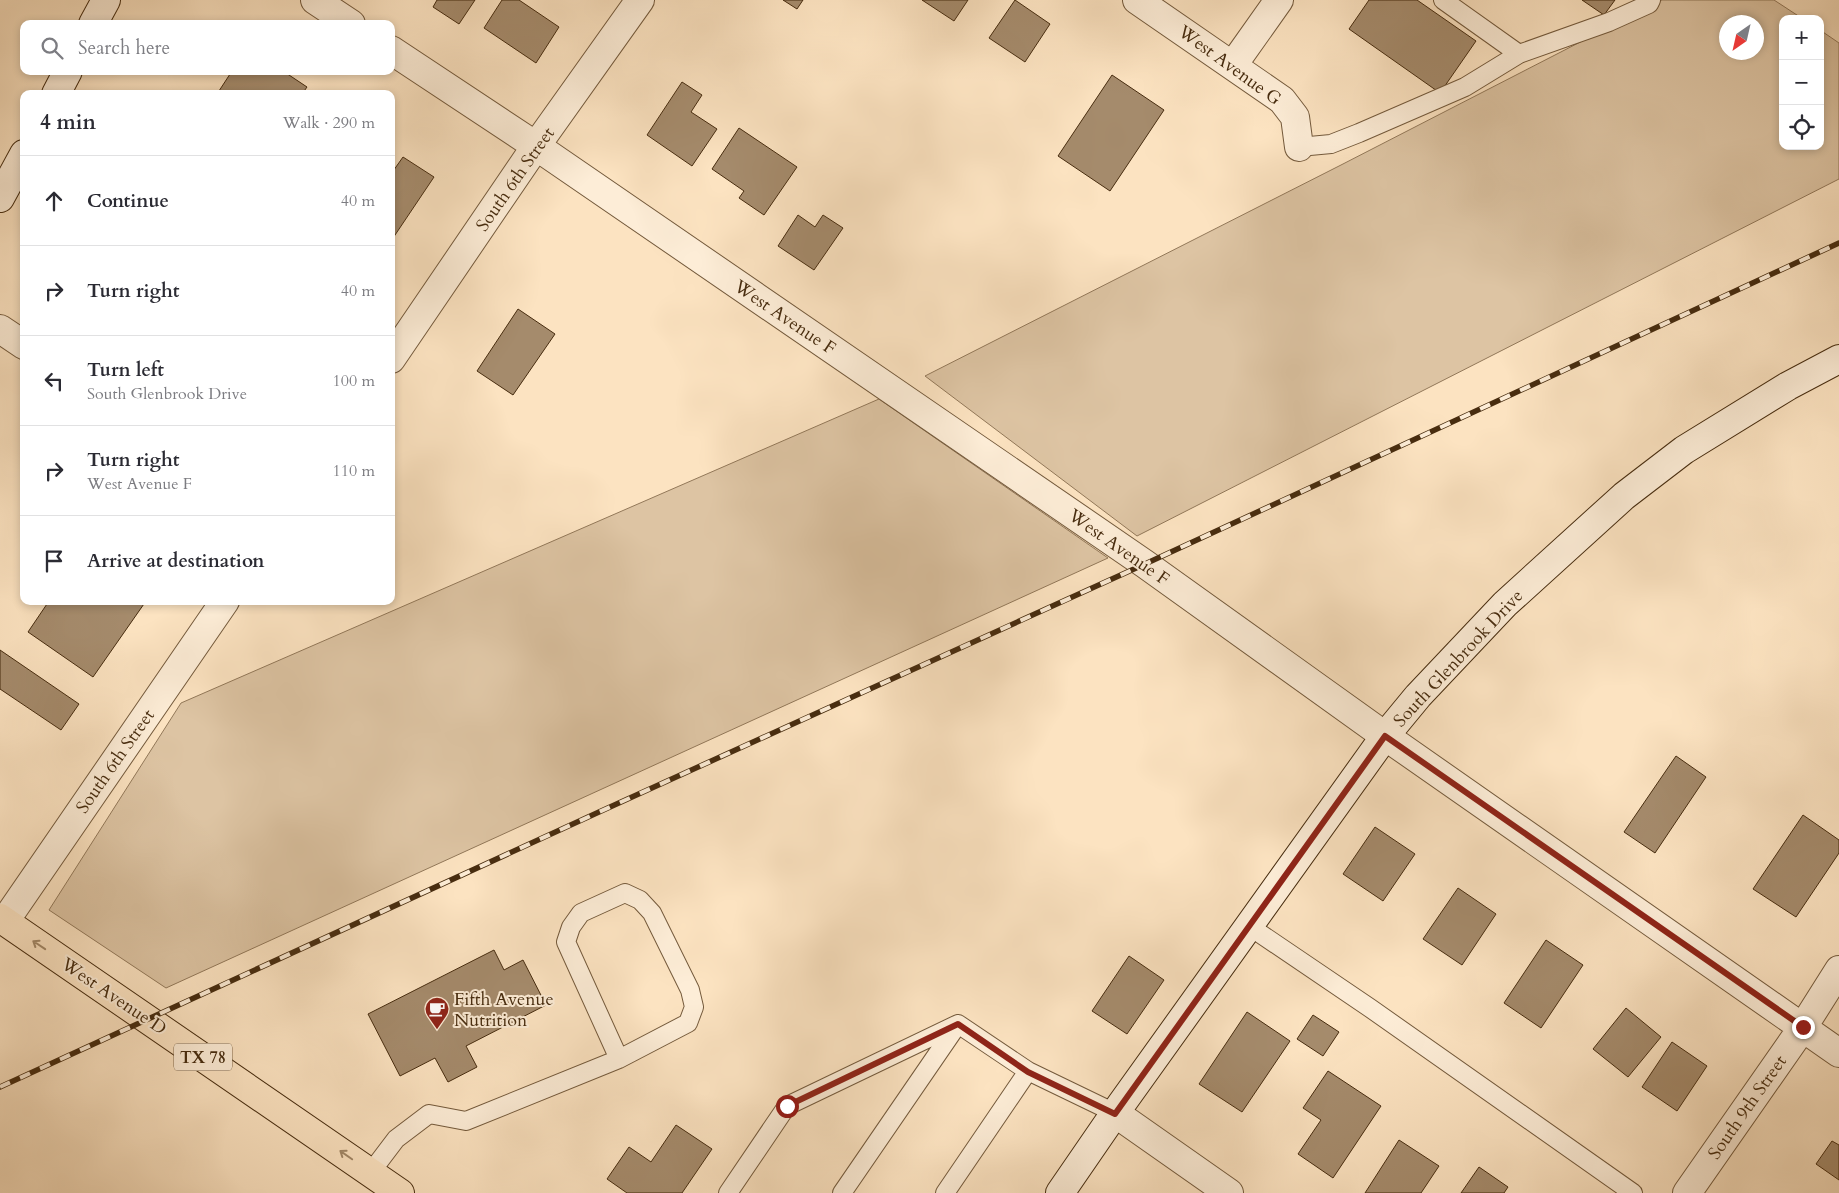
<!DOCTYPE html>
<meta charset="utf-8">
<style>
body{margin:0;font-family:Cardo,serif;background:#f2f2f3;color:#2b2b33}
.controls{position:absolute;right:15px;top:15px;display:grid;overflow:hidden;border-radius:10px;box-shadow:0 2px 8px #0003}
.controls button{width:45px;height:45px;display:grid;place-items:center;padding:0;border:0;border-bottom:1px solid #e1e1e2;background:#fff;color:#2b2b33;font:25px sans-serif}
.compass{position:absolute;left:1719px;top:15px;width:45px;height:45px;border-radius:50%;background:#fff;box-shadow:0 2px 8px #0003;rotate:214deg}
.stop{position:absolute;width:15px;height:15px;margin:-11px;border:4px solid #8f2418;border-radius:50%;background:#fff}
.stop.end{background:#8f2418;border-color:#fff;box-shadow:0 1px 5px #0008}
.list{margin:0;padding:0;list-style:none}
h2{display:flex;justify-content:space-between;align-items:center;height:65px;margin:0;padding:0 20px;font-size:21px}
h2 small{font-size:16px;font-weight:400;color:#7c7c81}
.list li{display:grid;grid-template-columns:32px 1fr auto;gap:15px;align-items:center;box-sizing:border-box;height:90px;padding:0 20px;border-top:1px solid #e1e1e2}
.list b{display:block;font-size:19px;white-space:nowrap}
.list p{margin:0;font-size:16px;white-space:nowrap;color:#7c7c81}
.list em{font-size:16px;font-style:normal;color:#7c7c81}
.icon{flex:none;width:28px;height:28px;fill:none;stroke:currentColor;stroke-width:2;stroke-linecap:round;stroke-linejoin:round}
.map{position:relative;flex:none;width:1839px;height:1193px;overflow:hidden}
.search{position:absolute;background:#fff;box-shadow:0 2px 8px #0003;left:20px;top:20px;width:375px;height:55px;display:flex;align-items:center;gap:12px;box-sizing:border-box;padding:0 18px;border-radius:10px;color:#7c7c81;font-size:19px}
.panel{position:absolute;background:#fff;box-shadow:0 2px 8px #0003;left:20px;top:90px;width:375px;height:515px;border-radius:10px}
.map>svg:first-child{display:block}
.green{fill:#ddc4a3;stroke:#927859;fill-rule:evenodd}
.building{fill:#a58b6c;stroke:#472c0f}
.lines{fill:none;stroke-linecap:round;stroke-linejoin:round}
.lane-casing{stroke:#745a3c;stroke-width:20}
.street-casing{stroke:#745a3c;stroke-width:30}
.secondary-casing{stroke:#472c0f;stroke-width:30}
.primary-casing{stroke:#472c0f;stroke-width:30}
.lane{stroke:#fdedd7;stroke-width:18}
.street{stroke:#fdedd7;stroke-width:28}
.secondary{stroke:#fdedd7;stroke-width:28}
.primary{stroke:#fce3c1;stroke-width:28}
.rail-casing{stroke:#472c0f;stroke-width:5.5}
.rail{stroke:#fdedd7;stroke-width:4;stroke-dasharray:11;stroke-linecap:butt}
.oneway{stroke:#a28868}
.route{stroke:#8f2418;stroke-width:6}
.labels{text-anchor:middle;stroke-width:4;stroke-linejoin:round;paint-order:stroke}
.shield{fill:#fdedd7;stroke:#7e664b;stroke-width:1}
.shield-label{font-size:16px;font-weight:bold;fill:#472c0f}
.street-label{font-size:18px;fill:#472c0f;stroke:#fdedd7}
.poi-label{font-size:18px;fill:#472c0f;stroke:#fdedd7;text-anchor:start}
</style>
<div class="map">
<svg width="1839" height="1193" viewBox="0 0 1839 1193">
<rect width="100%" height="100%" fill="#fce3c1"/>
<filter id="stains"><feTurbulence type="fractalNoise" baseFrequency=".004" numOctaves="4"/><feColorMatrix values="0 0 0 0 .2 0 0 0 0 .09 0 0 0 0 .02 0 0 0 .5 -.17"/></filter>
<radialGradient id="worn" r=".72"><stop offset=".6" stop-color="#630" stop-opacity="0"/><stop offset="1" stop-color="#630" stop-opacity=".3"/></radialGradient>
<path class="green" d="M1662,0h112l29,19h-20v127h37v-116l19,13v136l-702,357 -212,-160 416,-211zM1726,22h30v30h-30z
M879,399l229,159 -942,430 -117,-78 132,-207z"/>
<path class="building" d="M437,0h38l-16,24 -26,-17z
M502,0h17l40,27 -23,36 -52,-35z
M783,0h20l-6,9z
M922,0h46l-14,21z
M1015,0l35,24 -25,38 -36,-24z
M1369,0h48l59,41 -36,52 -91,-64z
M1582,0h33l-11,15z
M232,71h51l24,16 -5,7h-85z
M1112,75l52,35 -54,81 -52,-35z
M682,82l20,13 -11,17 26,17 -25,37 -45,-31z
M739,128l58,39 -33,48 -25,-17 5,-7 -32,-22z
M403,157l31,20 -43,64v-67z
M798,215l17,12 8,-12 20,13 -29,42 -36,-24z
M518,309l37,25 -42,61 -36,-24z
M49,601h97l-53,76 -65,-45z
M0,650l79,54 -18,26 -61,-41z
M1676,756l30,21 -51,76 -31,-21z
M1803,815l36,25v13l-43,64 -43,-28z
M1375,827l40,27 -32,47 -40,-27z
M1458,888l38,26 -34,51 -39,-26z
M1546,940l37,25 -42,63 -37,-25z
M494,950l10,20 19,-10 23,45 -80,41 11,21 -29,15 -13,-24 -35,18 -32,-62z
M1129,956l35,24 -37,54 -35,-23z
M1626,1008l35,29 -33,40 -35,-28z
M1247,1012l43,29 -48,71 -43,-28z
M1313,1015l26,17 -16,24 -26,-17z
M1672,1042l35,24 -30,45 -35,-24z
M1328,1071l53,35 -48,72 -35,-24 23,-34 -18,-12z
M676,1125l36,24 -30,44h-55l-20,-14 22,-32 22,15z
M1399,1140l40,26 -18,27h-56z
M1832,1141l7,4v35l-23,-16z
M1479,1167l29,20 -4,6h-43z"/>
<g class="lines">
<defs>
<path id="lane" d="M1443,0l76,54 90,-32 40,-18 2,-4
M1299,147l32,-3 28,-11 106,-46 54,-33
M1249,926l121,82 263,185
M958,1024l70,47 87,42
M371,1172l25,-33 33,-25 37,7 153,-62 69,-36 6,-16 -4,-17 -38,-77 -12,-13 -15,-7 -44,20 -10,14 -5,15 53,117
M728,1193l59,-87 171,-82
M842,1193l116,-169
M945,1193l83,-122"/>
<path id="street" d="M315,0l36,24
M1137,0l145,100 13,17 4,30
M391,50l145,96 609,418 240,172 454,317
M1233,65l46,-65
M0,329l24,16
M391,359l145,-213 104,-146
M5,921l220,-320
M1115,1113l114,80
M1687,1193l116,-166 36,-57"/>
<path id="secondary" d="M93,24l13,-24
M56,94l12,-23
M0,198l24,-44
M1060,1193l55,-80 270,-377 33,-40 87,-92 119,-108 60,-46 104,-64 51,-27"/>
<path id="primary" d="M0,918l400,275"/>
</defs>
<use href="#lane" class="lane-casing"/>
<use href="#street" class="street-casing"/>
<use href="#secondary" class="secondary-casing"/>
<use href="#primary" class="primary-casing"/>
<use href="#lane" class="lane"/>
<use href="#street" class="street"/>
<use href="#secondary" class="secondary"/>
<use href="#primary" class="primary"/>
<defs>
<path id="rail" d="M0,1087l599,-275 546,-248 694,-321"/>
</defs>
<use href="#rail" class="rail-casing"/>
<use href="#rail" class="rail"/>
</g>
<defs><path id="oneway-shaft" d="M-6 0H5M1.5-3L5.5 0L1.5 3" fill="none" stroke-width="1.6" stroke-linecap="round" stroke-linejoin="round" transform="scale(1.25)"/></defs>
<g class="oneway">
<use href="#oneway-shaft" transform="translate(39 945) rotate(-146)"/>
<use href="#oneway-shaft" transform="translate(346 1155) rotate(-145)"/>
</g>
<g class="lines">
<path class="route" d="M787,1106l171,-82 70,48 87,42 270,-378 418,291"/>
</g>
<defs>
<symbol id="cafe-pin" viewBox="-11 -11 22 30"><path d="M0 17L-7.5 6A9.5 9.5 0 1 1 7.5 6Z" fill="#8f2418" stroke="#fdedd7"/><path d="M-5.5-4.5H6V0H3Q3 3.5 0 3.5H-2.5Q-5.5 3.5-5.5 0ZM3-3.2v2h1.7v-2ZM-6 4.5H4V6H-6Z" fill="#fff"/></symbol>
</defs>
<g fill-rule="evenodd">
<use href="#cafe-pin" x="423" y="995" width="28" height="38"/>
</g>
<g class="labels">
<rect class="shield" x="174" y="1043.5" width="58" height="27" rx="4"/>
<g class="shield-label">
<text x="203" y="1063">TX 78</text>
</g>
<g class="street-label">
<text transform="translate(1230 65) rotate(36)" y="6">West Avenue G</text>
<text transform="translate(515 179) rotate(-55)" y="6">South 6th Street</text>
<text transform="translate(785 317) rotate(34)" y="6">West Avenue F</text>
<text transform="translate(1119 547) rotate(35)" y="6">West Avenue F</text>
<text transform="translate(1458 658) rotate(-47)" y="6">South Glenbrook Drive</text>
<text transform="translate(115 761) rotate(-55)" y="6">South 6th Street</text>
<text transform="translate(114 996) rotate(34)" y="6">West Avenue D</text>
<text transform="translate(1747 1107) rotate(-55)" y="6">South 9th Street</text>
</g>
<g class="poi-label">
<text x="454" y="1005">Fifth Avenue<tspan x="454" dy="21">Nutrition</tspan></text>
</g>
</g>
<rect width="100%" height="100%" filter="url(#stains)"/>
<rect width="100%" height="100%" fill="url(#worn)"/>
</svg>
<div class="controls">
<button>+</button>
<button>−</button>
<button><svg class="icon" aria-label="locate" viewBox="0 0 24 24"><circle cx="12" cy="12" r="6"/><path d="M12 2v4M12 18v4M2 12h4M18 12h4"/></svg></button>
</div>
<svg class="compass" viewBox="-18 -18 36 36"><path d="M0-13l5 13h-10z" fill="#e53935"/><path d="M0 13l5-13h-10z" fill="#7c7c81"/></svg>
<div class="stop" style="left:787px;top:1106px"></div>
<div class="stop end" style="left:1803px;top:1027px"></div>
<div class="search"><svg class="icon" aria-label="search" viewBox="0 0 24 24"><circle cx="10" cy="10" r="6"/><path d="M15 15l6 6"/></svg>Search here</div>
<section class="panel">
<h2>4 min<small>Walk · 290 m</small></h2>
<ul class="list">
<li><svg class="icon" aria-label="ahead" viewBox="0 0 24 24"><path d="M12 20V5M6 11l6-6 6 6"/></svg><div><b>Continue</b></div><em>40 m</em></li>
<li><svg class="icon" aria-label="right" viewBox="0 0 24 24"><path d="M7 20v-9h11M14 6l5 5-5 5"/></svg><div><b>Turn right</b></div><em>40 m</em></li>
<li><svg class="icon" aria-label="left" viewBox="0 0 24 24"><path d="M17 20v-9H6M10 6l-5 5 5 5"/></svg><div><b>Turn left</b><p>South Glenbrook Drive</p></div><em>100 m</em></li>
<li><svg class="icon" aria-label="right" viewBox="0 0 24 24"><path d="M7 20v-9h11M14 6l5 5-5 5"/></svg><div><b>Turn right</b><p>West Avenue F</p></div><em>110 m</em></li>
<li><svg class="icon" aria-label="arrive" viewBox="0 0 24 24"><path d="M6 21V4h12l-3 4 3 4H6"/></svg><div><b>Arrive at destination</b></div></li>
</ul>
</section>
</div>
